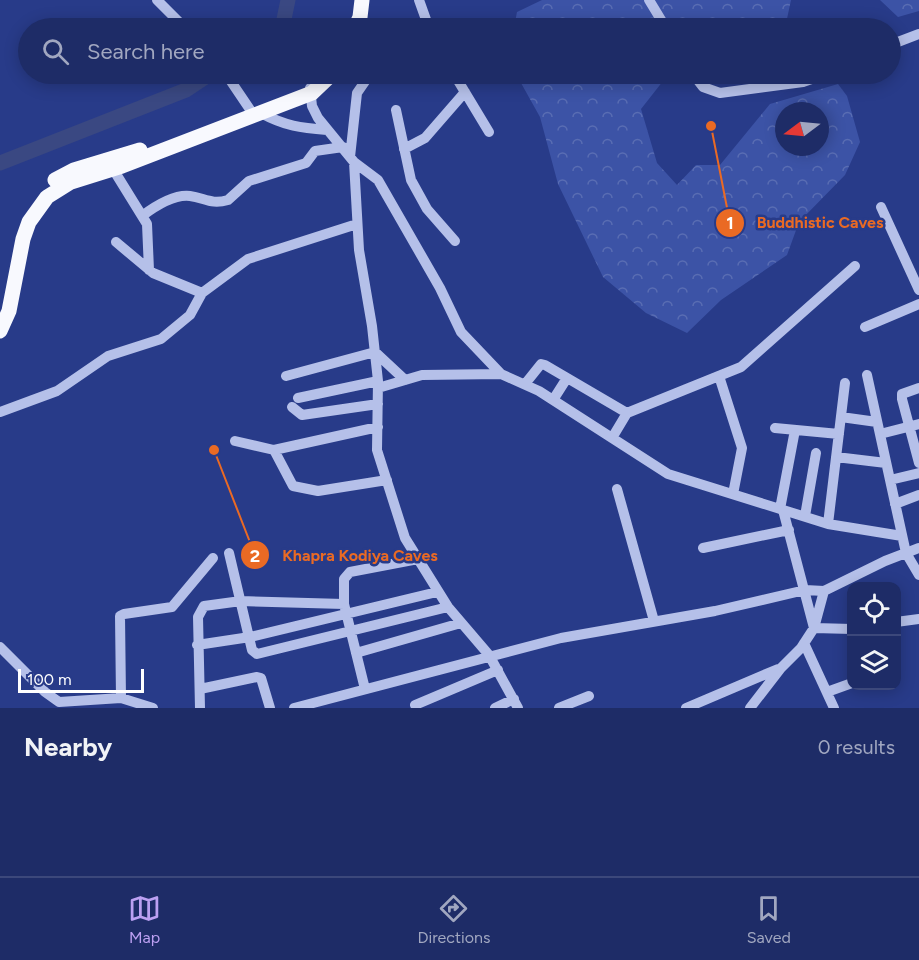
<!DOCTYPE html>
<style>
body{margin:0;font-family:Figtree,sans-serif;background:#26346d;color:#f1f3f6}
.controls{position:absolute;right:18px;bottom:18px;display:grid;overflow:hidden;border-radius:12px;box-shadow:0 3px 15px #0003}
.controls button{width:54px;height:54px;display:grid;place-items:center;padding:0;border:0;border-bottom:2px solid #3c487b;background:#1e2c67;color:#f1f3f6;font:30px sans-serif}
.compass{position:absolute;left:775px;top:102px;width:54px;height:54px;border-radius:50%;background:#1e2c67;box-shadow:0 3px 15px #0003;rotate:254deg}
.scale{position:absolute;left:18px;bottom:15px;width:126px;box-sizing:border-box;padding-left:6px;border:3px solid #fff;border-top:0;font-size:16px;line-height:21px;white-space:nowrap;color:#fff;-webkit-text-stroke:4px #283b89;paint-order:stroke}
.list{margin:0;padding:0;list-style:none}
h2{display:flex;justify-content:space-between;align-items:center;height:78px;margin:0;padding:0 24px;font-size:26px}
h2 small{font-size:20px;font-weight:400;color:#a1a7c0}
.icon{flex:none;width:33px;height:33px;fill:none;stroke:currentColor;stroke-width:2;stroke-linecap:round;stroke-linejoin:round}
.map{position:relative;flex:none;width:919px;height:708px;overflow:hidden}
.search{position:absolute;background:#1e2c67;box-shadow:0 3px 15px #0003;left:18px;right:18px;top:18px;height:66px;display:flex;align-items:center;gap:15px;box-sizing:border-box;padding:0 21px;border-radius:33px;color:#a1a7c0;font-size:22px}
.sheet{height:168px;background:#1e2c67}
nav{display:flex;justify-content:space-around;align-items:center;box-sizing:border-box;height:84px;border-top:2px solid #3c487b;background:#1e2c67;font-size:16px;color:#a1a7c0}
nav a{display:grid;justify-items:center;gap:3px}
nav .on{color:#bca0f2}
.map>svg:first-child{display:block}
.forest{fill:url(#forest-crowns);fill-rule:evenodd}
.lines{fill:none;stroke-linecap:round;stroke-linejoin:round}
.river{stroke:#3a4882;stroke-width:15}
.path{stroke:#b5c0e9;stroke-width:1.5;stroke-dasharray:3 4.5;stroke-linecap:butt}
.minor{stroke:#b5c0e9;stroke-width:10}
.major{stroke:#f8f9fe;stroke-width:15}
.leader{fill:none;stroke:#ea6a24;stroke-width:2}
.callout-dot{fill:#ea6a24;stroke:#283b89;stroke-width:2}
.mark-label{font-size:18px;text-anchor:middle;font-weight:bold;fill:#fff}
.callout-label{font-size:16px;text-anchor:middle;font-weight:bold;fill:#ea6a24;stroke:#283b89;stroke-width:5;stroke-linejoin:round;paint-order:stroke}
</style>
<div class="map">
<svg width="919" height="708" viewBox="0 0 919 708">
<defs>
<pattern id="forest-crowns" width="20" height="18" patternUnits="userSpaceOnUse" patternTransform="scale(1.5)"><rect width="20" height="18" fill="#3c53a6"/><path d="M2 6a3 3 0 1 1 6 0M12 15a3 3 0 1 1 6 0" fill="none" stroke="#596db3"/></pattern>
</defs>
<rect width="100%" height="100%" fill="#283b89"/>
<path class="forest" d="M542,0h249l-6,28h-271l3,-16z
M880,0h39v11l-21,6z
M516,74h155l-8,7 -22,28 16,54 20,22 19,-20h24l50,-61 68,-20 9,12 13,46 -15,33 -46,47 -12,33 -66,45 -34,33 -41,-20 -43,-36 -45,-93 -18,-67zM784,111h36v36h-36z"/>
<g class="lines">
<path class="river" d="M277,28l6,-4 5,-24
M0,163l186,-73 24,-16"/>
<path class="path" d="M804,28l6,-2"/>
<path class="minor" d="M157,0l28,28
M419,0l10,28
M649,0l17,28
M890,45l29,-11
M226,74l25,37
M454,74l35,58
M693,74l10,13 17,6 83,-11 23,-8
M310,88l2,18 6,12 36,44 24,18 62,108 21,44 40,42
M396,110l15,70 16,29 28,32
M261,113c24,13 40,15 66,17
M404,149l21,-11 40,-46
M350,157l7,-64 9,-13 7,-6
M354,162l5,88 13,76 6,55 -1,69 28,88 43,69 41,48 29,53
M113,169l34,55 2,46
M881,207l38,83
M142,216c12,-9 32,-22 48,-20 15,2 21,9 38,4l21,-19 57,-18 9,-12 28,-4
M116,242l37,31 49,20
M865,327l54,-23
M867,375l39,178 13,22
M286,376l89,-24 30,28
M719,376l23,72 -9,46
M525,384l16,-20 4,1 82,48
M378,388l44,-13 79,-1 38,17 129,83 160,50 74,12
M919,388l-17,6v5l17,64
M298,398l80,-17
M553,400l14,-22
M292,407l10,8 76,-11
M0,412l57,-21 51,-35 53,-17 29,-24 12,-22 46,-34 109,-35
M841,417l36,5
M775,428l64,6
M880,434l39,-10
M612,438l15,-25 114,-46 114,-101
M235,441l39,9 19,36 25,5 69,-11
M274,450l104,-23
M836,457l50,6
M890,480l29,-7
M617,489l37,132
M895,504l24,-9
M780,509l15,-79
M783,510l31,118 38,1
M805,516l11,-63
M828,524l17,-141
M703,548l86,-18
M229,553l23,97 5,4 191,-47
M896,622l23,-3
M804,643l30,65
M197,645l53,-8 187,-45
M0,647l45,45 14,10 62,-4 32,10
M356,653l105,-30
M200,689l57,-12 4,1 9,30
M365,689l-21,-85v-25l6,-7 68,-13
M827,692l25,-9
M121,698l-1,-82 4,-2 48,-7 41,-49
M415,705l83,-35
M200,708l-2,-91 6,-11 37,-5 103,3
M294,708l267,-70 154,-27 90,-21 19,1
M495,708l19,-9
M559,708l30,-12
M686,708l92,-39
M750,708l31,-40 20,-20 13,-20 10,-37 61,-30 34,-13"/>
<path class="major" d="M355,28l5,-11 2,-17
M55,180l19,-10 66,-20
M0,331l9,-20 14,-72 6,-17 18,-25 24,-15 51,-16 190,-73 20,-19"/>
</g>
<path class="leader" d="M711 126L730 223M214 450L255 555"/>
<g class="callout-dot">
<circle cx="711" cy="126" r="6"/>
<circle cx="214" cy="450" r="6"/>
<circle cx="730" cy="223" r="15"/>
<circle cx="255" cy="555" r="15"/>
</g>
<g class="mark-label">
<text x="730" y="229">1</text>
<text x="255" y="562">2</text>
</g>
<g class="callout-label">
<text x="820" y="228">Buddhistic Caves</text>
<text x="360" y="561">Khapra Kodiya Caves</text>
</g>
</svg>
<div class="controls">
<button><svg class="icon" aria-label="locate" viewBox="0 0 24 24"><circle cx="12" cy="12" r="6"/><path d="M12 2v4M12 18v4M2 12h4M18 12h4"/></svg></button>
<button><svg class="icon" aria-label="layers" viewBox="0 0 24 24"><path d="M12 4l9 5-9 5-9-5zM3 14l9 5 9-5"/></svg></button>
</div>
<svg class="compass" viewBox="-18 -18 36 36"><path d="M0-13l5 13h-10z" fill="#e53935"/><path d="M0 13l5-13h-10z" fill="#a1a7c0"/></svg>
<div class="scale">100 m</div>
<div class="search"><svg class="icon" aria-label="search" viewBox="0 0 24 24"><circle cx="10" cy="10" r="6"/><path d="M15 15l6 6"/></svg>Search here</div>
</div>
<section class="sheet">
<h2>Nearby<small>0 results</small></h2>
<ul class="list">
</ul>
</section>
<nav>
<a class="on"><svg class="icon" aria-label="map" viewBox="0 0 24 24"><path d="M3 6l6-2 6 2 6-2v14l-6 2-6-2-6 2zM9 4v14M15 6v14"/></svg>Map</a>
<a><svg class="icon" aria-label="directions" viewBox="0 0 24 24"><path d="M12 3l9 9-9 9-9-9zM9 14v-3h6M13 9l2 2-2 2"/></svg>Directions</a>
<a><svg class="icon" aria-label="saved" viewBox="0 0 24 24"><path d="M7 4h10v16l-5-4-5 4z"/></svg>Saved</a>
</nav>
